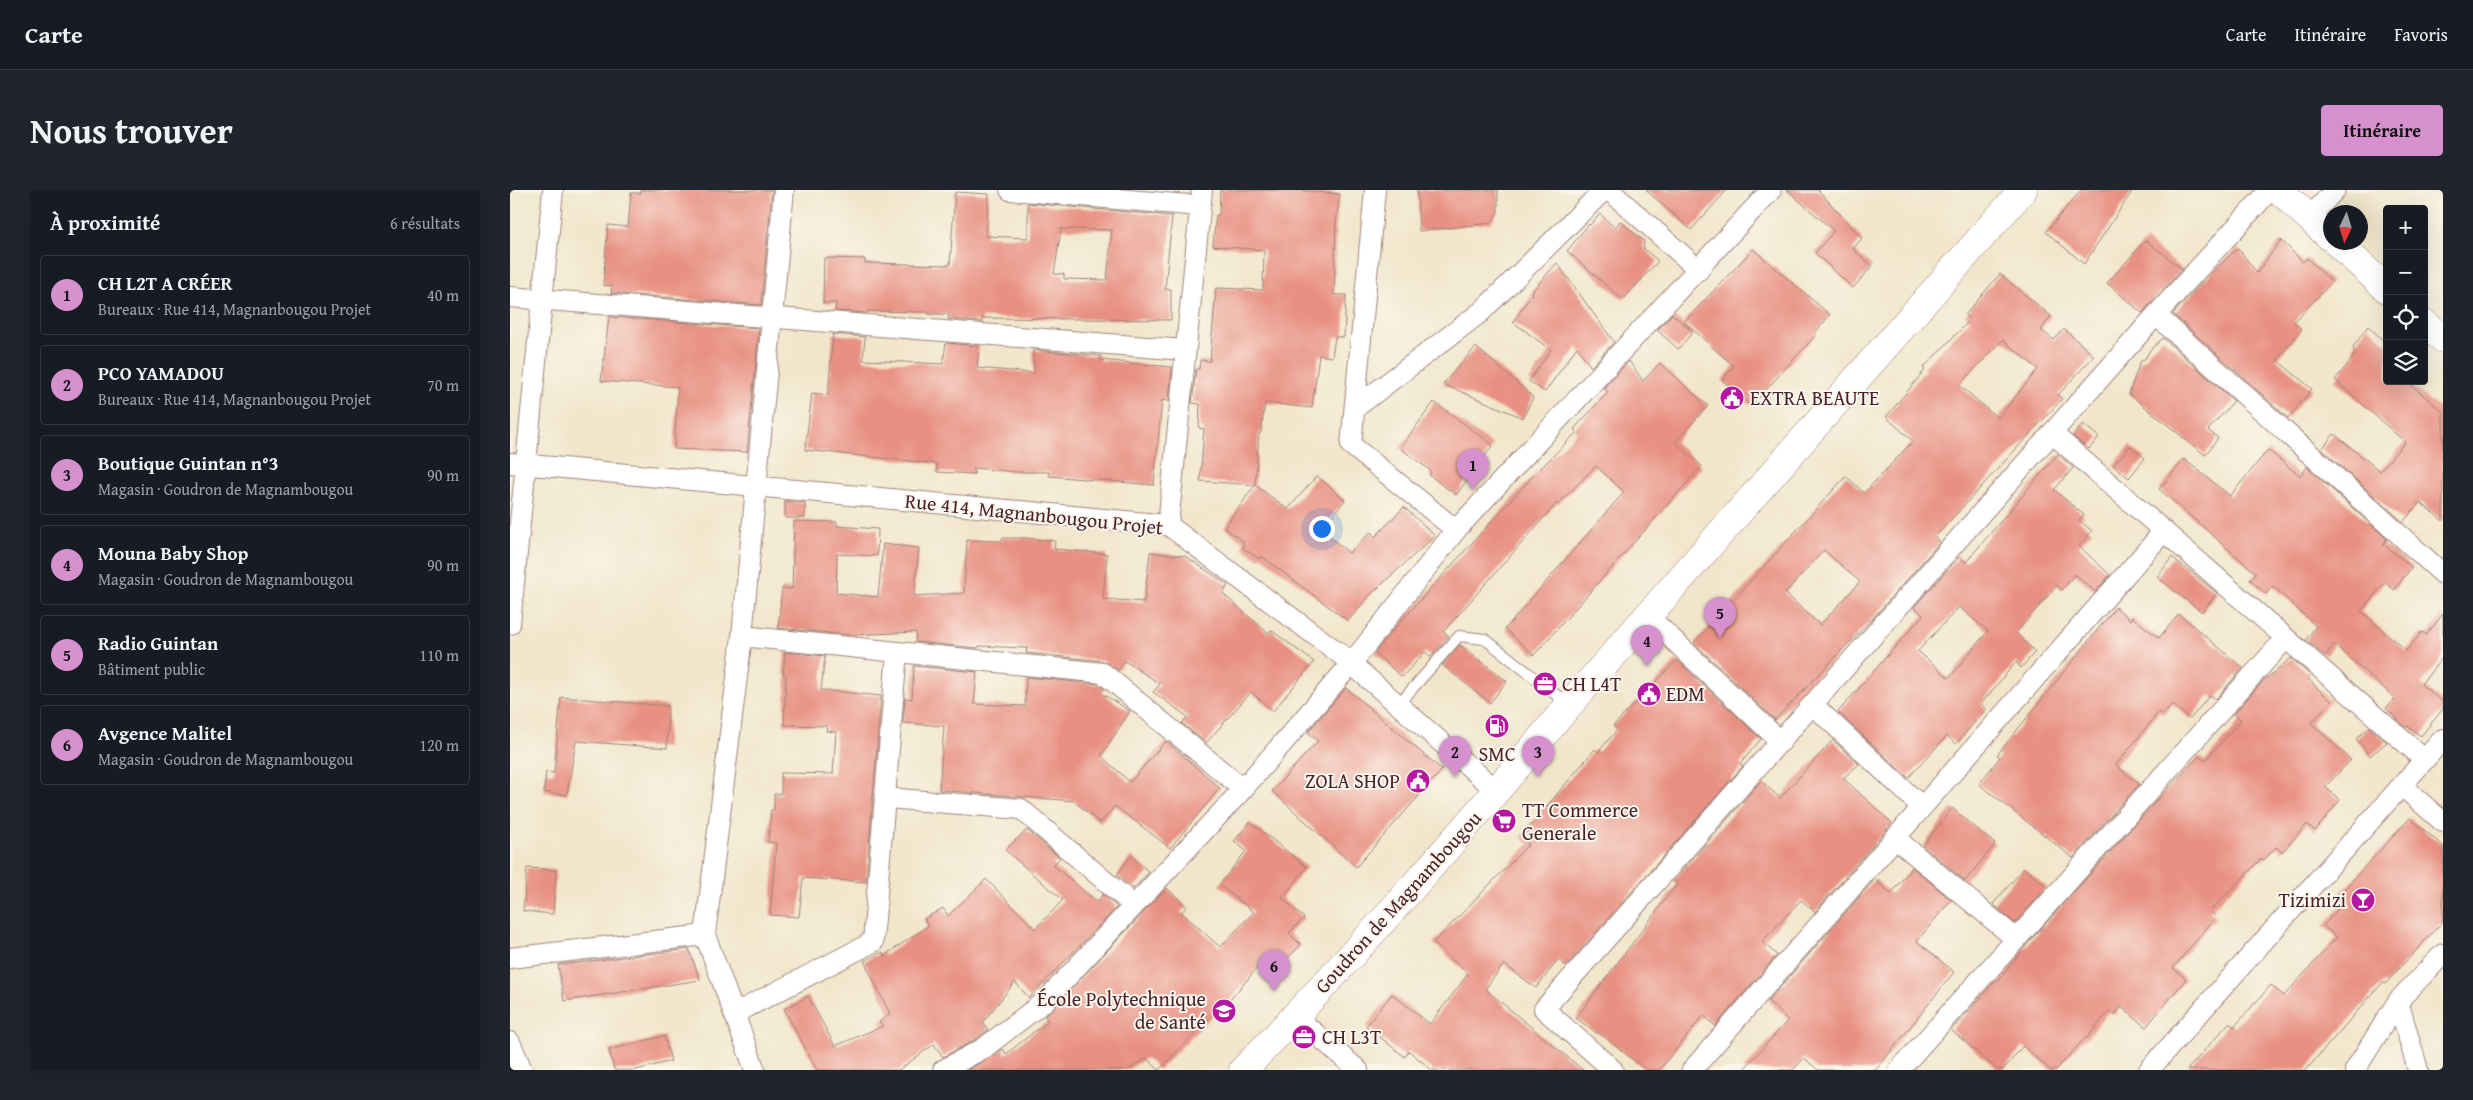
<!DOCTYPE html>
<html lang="fr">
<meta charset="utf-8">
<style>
body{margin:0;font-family:"Gentium Book Plus",serif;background:#20242c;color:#f1f3f6}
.controls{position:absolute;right:15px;top:15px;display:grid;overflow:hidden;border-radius:5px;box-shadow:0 5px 20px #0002}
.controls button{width:45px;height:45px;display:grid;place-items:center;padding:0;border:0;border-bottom:1px solid #363941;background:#171b24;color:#f1f3f6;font:25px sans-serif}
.compass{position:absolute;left:1813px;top:15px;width:45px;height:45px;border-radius:50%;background:#171b24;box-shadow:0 5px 20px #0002;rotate:184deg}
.you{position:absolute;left:811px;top:338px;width:18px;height:18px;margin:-12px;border:4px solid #fff;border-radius:50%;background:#1a73e8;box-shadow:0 0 0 8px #1a73e833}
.badge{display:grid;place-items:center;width:32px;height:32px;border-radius:50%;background:#d690ce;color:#111;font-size:16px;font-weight:700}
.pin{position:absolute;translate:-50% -41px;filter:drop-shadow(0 1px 2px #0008)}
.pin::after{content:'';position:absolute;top:26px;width:18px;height:15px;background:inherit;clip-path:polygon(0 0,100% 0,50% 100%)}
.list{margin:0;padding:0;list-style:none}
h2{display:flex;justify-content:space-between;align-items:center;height:65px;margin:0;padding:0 20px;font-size:21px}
h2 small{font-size:16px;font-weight:400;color:#9ea1a6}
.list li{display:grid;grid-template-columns:32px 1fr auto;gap:15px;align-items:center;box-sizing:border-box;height:80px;margin:0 10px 10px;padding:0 10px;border:1px solid #363941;border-radius:5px}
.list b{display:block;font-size:19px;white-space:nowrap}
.list p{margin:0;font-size:16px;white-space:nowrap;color:#9ea1a6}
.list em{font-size:16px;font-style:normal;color:#9ea1a6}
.icon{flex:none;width:28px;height:28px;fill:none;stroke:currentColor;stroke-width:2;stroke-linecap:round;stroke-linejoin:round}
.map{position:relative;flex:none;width:1933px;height:880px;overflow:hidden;border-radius:5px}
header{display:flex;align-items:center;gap:30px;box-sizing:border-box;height:70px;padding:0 25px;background:#171b24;border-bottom:1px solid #363941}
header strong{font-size:24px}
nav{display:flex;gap:28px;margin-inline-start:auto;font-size:18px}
.intro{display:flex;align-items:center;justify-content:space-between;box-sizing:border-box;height:120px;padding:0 30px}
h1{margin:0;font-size:35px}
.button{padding:12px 22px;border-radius:5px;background:#d690ce;color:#111;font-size:18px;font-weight:700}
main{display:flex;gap:30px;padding:0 30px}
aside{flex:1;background:#171b24;border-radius:5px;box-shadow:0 5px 20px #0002}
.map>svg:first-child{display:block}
.building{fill:#e89182;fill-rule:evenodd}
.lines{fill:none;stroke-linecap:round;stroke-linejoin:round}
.lane-casing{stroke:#9e827b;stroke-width:12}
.street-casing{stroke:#9e827b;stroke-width:22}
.secondary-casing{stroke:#9e827b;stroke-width:29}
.lane{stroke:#fff;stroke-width:10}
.street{stroke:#fff;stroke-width:20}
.secondary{stroke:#fff;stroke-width:28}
.labels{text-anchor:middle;stroke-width:4;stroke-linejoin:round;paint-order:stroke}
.poi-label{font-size:20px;fill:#4a1f2b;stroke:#fbf7ec;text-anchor:start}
.street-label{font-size:20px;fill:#4a1f2b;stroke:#fbf7ec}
</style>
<header>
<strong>Carte</strong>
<nav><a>Carte</a><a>Itinéraire</a><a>Favoris</a></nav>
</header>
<div class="intro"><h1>Nous trouver</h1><a class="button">Itinéraire</a></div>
<main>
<aside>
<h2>À proximité<small>6 résultats</small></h2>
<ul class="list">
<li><span class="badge">1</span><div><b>CH L2T A CRÉER</b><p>Bureaux · Rue 414, Magnanbougou Projet</p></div><em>40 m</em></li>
<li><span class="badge">2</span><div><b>PCO YAMADOU</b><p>Bureaux · Rue 414, Magnanbougou Projet</p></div><em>70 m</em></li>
<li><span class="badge">3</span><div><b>Boutique Guintan n°3</b><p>Magasin · Goudron de Magnambougou</p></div><em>90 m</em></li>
<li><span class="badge">4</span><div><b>Mouna Baby Shop</b><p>Magasin · Goudron de Magnambougou</p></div><em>90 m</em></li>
<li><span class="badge">5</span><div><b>Radio Guintan</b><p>Bâtiment public</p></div><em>110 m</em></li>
<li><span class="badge">6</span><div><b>Avgence Malitel</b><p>Magasin · Goudron de Magnambougou</p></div><em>120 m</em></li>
</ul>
</aside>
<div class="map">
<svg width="1933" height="880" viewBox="0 0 1933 880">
<rect width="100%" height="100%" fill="#fbf7ec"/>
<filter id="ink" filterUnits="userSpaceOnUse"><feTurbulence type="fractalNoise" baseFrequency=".02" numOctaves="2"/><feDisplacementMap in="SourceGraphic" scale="10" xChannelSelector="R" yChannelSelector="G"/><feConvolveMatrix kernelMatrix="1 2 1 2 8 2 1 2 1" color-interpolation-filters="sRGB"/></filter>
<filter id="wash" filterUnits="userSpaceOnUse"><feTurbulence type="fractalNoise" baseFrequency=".0096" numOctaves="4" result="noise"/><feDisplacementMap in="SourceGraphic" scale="20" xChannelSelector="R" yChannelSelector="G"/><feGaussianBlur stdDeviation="1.12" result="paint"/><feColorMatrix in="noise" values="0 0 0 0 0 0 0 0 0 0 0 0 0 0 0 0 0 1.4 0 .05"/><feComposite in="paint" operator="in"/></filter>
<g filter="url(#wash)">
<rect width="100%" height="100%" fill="#f1e6cb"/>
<g id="blocks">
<path class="building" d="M131,0h131l-11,115 -150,-12 1,-7 -9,-1 5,-60 20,2 3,-34h10z
M710,0h77l43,4 -4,26 -2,75h12l-2,42h-9l-3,20 -13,-2 -7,53 -47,-5 -4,30h-2l-4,52 -55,-4 4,-52 -5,-1 1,-24 -8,-1 4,-34h3l1,-9 10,1 6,-73 47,2 1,-40 -51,-4 3,-31h3z
M907,0h81v22l-7,11 -72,8z
M1136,0h81l-36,40z
M1277,0h31l44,48 -9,11 19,17 -19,22 -38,-35 19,-22z
M1571,0h52l-49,74 -38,-32z
M445,2l34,2 -3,42 42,2v-35l144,13 -7,73h6v31l-182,-2h-7v4l-34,-3 1,-5h-21v-2l-61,-1v2l-32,-2 1,-8h-13l1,-45 41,1v4l85,2zM551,39l51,1 -5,50 -43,-1v-5h-10z
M1090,24l15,14 5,-7 24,20 -1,7 15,13 -35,39 -56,-49 22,-27 1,1z
M1636,50l36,29 -40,44 -35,-30z
M1771,50l22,22 4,-4 25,24 -38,40 8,7 -25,31 35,29 -24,29 -115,-104 38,-41 27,-25 19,25z
M1243,59l77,66 -16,19 2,1 -65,71 -29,-26 12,-14 -50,-44z
M1047,73l57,79 -23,25 -14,-20 -32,45 -16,-11 22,-31 -38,-28 19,-28 -1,-2z
M1490,84l51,42 -10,14 13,10 10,-11 30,27 -36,39 4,4 -127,138 5,5 -67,76 -98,102 -81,-77 152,-167 18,17 49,-52 -27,-24 39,-47 -2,-2 47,-48 -5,-5zM1493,150l35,29 -40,49 -39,-33zM1314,360l36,32 -40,43 -35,-32z
M1162,124l21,18 -15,17 -21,-19z
M99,127l150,11 -12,124 -73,-3 4,-62 -77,-6z
M1858,136l19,18v37h20l36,31v109l-23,-19 -17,20 -81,-73 12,-15 46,37 25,-29 -70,-62 20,-25 -2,-8z
M323,144l32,3 -2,23 80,4 3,-21 33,3 -2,22 57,5 -1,-23 68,6 -1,4 72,7 -3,34 -7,-1 -8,85 -105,-9v-4h-33l-42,-4v6l-37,-2v-8l-132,-14 7,-57 16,2z
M1653,148l71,63 -26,29 10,8 -13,17 -76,-61 11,-32 5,-3 5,-9z
M966,157l57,50 -10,21 -80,-34z
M1119,171l14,20 17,-18 48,43 -33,36 27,24 -168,189 -29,-26 119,-137 -28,-26 -38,38 -1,-1 -114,129 6,4 -18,21 -6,-5 -23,25 -27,-24 18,-23 138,-152 46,-46 -3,-3 34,-37 -4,-5z
M924,212l59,43 -37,50 -27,-20 2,-4 -31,-23z
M1573,234l16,13 -10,12 -16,-13z
M1620,256l15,12 -16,20 -16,-13z
M1758,260l32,26 7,-9 80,72 -4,5 29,23 -18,23 -9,-8 -24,29 45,40 16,-19 4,3 17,-21v43l-22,27 22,18v7l-22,27 -14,-10 -2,1 -19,-19 9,-10 -61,-54 -9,12 -19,-16 10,-14 -43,-40 -7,8 -16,-14 6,-7 -97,-84 25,-30 46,37z
M1548,264l15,14 -19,22 30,25 -5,5 13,11 -13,15 31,29 -15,17 -20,-18 -13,16 -5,-5 -41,48 19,19 -14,16 -5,-6 -35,42 5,5 -30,35 -9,-8 -39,42 -70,-66 85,-97 -9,-8 45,-50 7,5zM1449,417l29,24 -39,47 -31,-27z
M807,286l28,24 -24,29 28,24 22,-21 4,5 29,-30 31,29 -65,59 -22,26 -87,-65 -2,3 -16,-11v-7l-19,-13 31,-43 33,24z
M275,311l20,2v15h-20z
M284,331l43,1v4l41,3 -1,27 -40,-2 -1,39 42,4 5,-53 36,4 -5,48 50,-3 3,-53 35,1v-3h24l29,3 -1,8 53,5 -4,45 41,3 6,-50 35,4 43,29 -5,9 45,39 3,-3 43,32 -41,49 -22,-19 -45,51 -24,-20 6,-6 -35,-25 7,-8 -35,-23 -7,9 -14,-9 -78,-8 1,-5 -48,-2 -1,2 -62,-6v-10l-65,3 -73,-7 4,-40 10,1z
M1662,367l45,36 -15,19 -45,-35z
M1606,417l14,13 2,-3 27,21 20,-24 64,54 -27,31 -6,-4 -20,24 -18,-15 -9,11 -4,-3 -43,53 23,19 -66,74 -94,-74 21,-27 -3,-2z
M950,455l47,36 -17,22 -48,-38z
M275,462l40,4 -4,34 60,6 -15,186 -63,-4 -4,39 -29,-2 6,-72 -8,-1 3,-32h3v-16h7v-21l52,1 3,-42 -10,-1 1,-5 -43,-1 2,-50 -3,-1z
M1781,468l19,17 -3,3 24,23 -20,22 40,37 -26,27 15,13 -25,31 -8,-7 -25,28 -6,-5 -13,14 -2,-2 -51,52 6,6 -43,51 13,11 -40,48 -25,-20 -7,8 -5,-4 -22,27 -1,-1 -30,33h-6l-27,-24 -20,24h-5l-47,-40 46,-50 1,1 31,-39 129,-143 41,-43 6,5 36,-41 -7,-6 27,-31z
M1167,470l84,79 -21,25 3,2 -177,200 -8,-6 -22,28 -32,-24 -19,25 98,81h-151l-23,-19 -4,6 -39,-31 26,-32 38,30 38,-50 -35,-31 96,-99 -8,-7 74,-88 3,3 19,-22 -4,-4z
M404,476l63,6 -3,32 51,2 1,-29 72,7 6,5 -3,4 29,18 -29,45 29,26 36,-41 54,47 -50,60 -55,-42 -15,17 -26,-22 -135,-11 5,-64 -41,-3 2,-25 7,1z
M836,498l96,82 -86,97 -84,-76 46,-50 -10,-9z
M51,507l107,9 -1,42 -91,-7 -9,54 -23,-3 2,-20 8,1z
M1859,537l18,15 -17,14 -14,-17z
M1323,550l26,24 -16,14 49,45 -77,89 -14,-12 -39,42 15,13 -62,71 -11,-11 -45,55h-13l-48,-38 -1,1 -21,-15 101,-134 -4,-3 88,-100 19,17z
M1442,618l43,36 -30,37 -42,-35z
M1900,628l33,28v75l-58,63 -2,-2 -77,88h-119l42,-47 5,4 37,-42 13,11 53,-59 -14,-11 20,-23 -6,-6z
M740,632l57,45 -25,31 22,20 -15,15 12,12 -19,19 -12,-11 -53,62 -2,-2 -56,57 -13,-12 -18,12h-160l35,-21 3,5 42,-33 -3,-5 122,-128 20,19 -6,5 39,35 34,-35 -35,-27 27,-34 -12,-10z
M517,640l33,28 -7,7 44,37 6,-8 14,13 -88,91 -14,-16 -32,40 5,8 -10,8 -35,19 -9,-13 -35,26h-82l-33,-61 24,-13 27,50 48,-20 -4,-4 11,-8 -26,-53 19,-9 1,4 44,-30 -4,-7 19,-11 5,8 38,-37 49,50 28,-29 -58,-50z
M621,666l18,16 -16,17 -16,-14z
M1402,677l39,33 -34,41 37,31 -78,98h-58l-14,-12 -11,12h-50l45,-50 -20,-19 107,-122 16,15z
M17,678l29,2 -3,44 -30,-3z
M1514,678l23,19 -32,36 -22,-19z
M179,759l11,31 -136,21 -6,-36z
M154,846l7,25 -35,9h-22l-5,-20z"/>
</g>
</g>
<g filter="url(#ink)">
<use href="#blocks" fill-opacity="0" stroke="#9e827b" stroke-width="1"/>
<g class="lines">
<defs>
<path id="lane" d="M888,515l61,-69 26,3 83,65"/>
<path id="street" d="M500,0l190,16
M865,0l-24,255 105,85
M1099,0l90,80
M1799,28l26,-28
M0,107l675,53
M1646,125l287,259
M845,218l126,-96 123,-122
M1543,244l372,326
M0,273l658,62 172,129 157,137
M658,335l34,-335
M1139,427l132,125
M0,434l43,-434
M232,446l361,37 140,116
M1303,515l109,102
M1892,596l41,36
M377,608l134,11 112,96
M1385,648l121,101
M0,768l195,-23
M1888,811l20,69
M224,824l139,-72 24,-290
M786,827l62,53
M0,852l12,28
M245,880l-50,-135 37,-299 42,-446
M433,880l41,-22 61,-47 198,-212 108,-125 105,-134 315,-340
M1103,880l-69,-61 612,-694 114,-125
M1182,880l472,-539
M1389,880l387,-432
M1639,880l294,-331
M1845,880l43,-69 45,-47"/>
<path id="secondary" d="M1769,0l51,47
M1826,52l51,47
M1914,133l19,16
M733,880c114,-116 221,-240 326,-365l454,-515"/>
</defs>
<use href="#lane" class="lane-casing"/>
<use href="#street" class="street-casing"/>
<use href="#secondary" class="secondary-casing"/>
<use href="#lane" class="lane"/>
<use href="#street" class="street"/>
<use href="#secondary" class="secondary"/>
</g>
</g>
<defs>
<symbol id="civic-disc" viewBox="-11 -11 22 22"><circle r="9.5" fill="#b5179e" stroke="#fbf7ec"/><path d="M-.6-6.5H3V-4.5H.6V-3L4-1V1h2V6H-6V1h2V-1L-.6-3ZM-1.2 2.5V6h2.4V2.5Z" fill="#fff"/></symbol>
<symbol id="office-disc" viewBox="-11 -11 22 22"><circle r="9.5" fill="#b5179e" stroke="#fbf7ec"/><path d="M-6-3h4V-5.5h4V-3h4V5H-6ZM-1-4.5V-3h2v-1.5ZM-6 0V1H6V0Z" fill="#fff"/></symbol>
<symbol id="fuel-disc" viewBox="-11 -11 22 22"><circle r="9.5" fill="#b5179e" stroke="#fbf7ec"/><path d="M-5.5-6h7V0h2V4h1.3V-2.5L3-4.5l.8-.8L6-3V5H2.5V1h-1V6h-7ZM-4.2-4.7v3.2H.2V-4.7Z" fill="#fff"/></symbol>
<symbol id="supermarket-disc" viewBox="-11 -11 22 22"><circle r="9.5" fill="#b5179e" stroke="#fbf7ec"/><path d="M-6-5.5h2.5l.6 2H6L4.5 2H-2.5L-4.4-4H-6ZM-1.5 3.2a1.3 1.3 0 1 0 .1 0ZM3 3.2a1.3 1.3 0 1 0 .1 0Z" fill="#fff"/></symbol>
<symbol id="bar-disc" viewBox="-11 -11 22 22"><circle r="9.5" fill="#b5179e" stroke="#fbf7ec"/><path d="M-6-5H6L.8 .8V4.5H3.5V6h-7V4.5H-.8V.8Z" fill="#fff"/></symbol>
<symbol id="school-disc" viewBox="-11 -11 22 22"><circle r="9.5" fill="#b5179e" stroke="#fbf7ec"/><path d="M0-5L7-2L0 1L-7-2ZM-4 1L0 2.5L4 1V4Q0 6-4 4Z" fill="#fff"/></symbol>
</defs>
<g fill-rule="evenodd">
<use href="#civic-disc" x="1208" y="194" width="28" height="28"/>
<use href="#office-disc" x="1021" y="480" width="28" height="28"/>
<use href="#civic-disc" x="1125" y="490" width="28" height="28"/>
<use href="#fuel-disc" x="973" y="522" width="28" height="28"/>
<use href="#civic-disc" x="894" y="577" width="28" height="28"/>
<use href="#supermarket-disc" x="980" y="617" width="28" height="28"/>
<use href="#bar-disc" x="1839" y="696" width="28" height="28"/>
<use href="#school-disc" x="700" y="807" width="28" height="28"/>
<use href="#office-disc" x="780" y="833" width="28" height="28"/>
</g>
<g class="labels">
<g class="poi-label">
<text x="1240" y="215">EXTRA BEAUTE</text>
<text x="1052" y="501">CH L4T</text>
<text x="1156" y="511">EDM</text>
<text x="987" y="571" text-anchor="middle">SMC</text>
<text x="890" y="598" text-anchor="end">ZOLA SHOP</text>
<text x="1012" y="627">TT Commerce<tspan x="1012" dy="23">Generale</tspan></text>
<text x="1836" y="717" text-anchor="end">Tizimizi</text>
<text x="696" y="816" text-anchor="end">École Polytechnique<tspan x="696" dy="23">de Santé</tspan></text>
<text x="812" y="854">CH L3T</text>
</g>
<g class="street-label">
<text transform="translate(524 324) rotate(6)" y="7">Rue 414, Magnanbougou Projet</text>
<text transform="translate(888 712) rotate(-48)" y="7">Goudron de Magnambougou</text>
</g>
</g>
</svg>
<div class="controls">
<button>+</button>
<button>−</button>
<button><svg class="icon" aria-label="locate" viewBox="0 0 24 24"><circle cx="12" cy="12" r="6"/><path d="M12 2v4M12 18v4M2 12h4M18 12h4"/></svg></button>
<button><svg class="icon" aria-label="layers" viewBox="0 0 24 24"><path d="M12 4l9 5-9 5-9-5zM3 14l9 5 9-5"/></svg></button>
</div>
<svg class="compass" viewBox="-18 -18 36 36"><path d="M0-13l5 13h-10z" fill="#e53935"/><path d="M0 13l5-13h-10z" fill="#9ea1a6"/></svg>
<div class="you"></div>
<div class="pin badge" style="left:963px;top:300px">1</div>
<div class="pin badge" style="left:945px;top:587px">2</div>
<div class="pin badge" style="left:1028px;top:587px">3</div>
<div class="pin badge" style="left:1137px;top:476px">4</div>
<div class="pin badge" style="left:1210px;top:448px">5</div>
<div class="pin badge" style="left:764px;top:801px">6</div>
</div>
</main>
